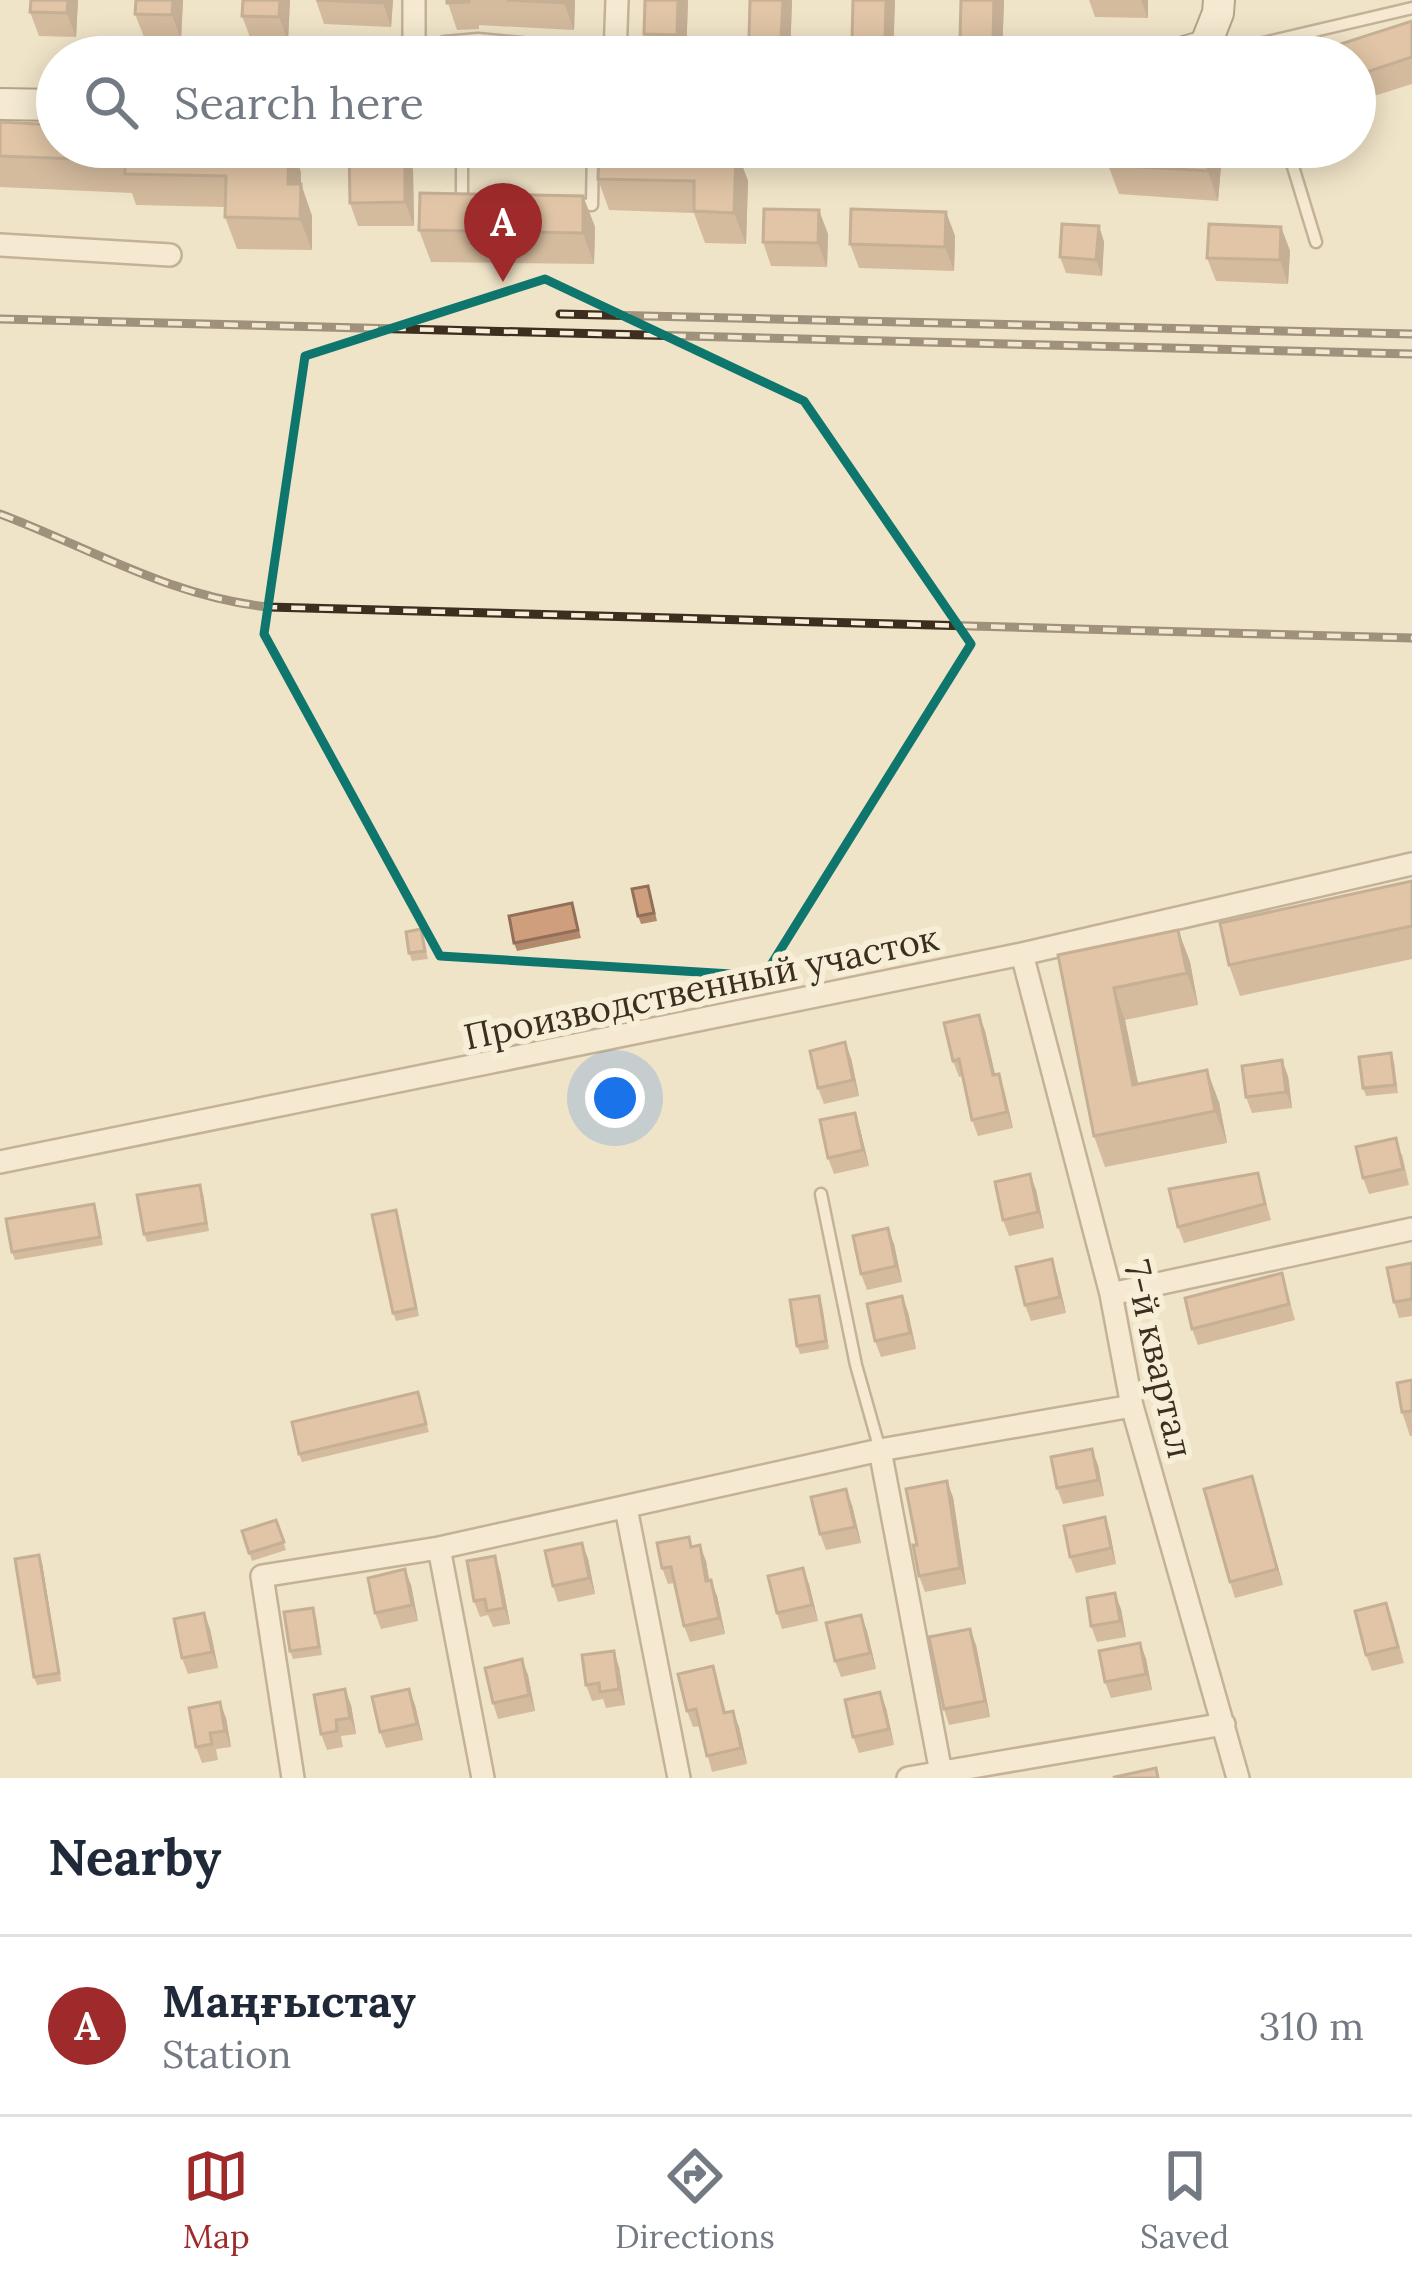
<!DOCTYPE html>
<meta charset="utf-8">
<style>
body{margin:0;font-family:Lora,serif;background:#f6f6f7;color:#1f2937}
.you{position:absolute;left:615px;top:1098px;width:42px;height:42px;margin:-30px;border:9px solid #fff;border-radius:50%;background:#1a73e8;box-shadow:0 0 0 18px #1a73e833}
.badge{display:grid;place-items:center;width:78px;height:78px;border-radius:50%;background:#9e2a2b;color:#fff;font-size:39px;font-weight:700}
.pin{position:absolute;translate:-50% -99px;filter:drop-shadow(0 3px 6px #0008)}
.pin::after{content:'';position:absolute;top:63px;width:42px;height:36px;background:inherit;clip-path:polygon(0 0,100% 0,50% 100%)}
.list{margin:0;padding:0;list-style:none}
h2{display:flex;justify-content:space-between;align-items:center;height:156px;margin:0;padding:0 48px;font-size:51px}
h2 small{font-size:39px;font-weight:400;color:#747a83}
.list li{display:grid;grid-template-columns:78px 1fr auto;gap:36px;align-items:center;box-sizing:border-box;height:180px;padding:0 48px;border-top:3px solid #e0e1e3}
.list b{display:block;font-size:45px;white-space:nowrap}
.list p{margin:0;font-size:39px;white-space:nowrap;color:#747a83}
.list em{font-size:39px;font-style:normal;color:#747a83}
.icon{flex:none;width:66px;height:66px;fill:none;stroke:currentColor;stroke-width:2;stroke-linecap:round;stroke-linejoin:round}
.map{position:relative;flex:none;width:1412px;height:1778px;overflow:hidden}
.search{position:absolute;background:#fff;box-shadow:0 6px 30px #0003;left:36px;right:36px;top:36px;height:132px;display:flex;align-items:center;gap:30px;box-sizing:border-box;padding:0 42px;border-radius:66px;color:#747a83;font-size:45px}
.sheet{height:336px;background:#fff}
nav{display:flex;justify-content:space-around;align-items:center;box-sizing:border-box;height:168px;border-top:3px solid #e0e1e3;background:#fff;font-size:33px;color:#747a83}
nav a{display:grid;justify-items:center;gap:6px}
nav .on{color:#9e2a2b}
.map>svg:first-child{display:block}
.lines{fill:none;stroke-linecap:round;stroke-linejoin:round}
.lane-casing{stroke:#8d765c;stroke-width:15}
.street-casing{stroke:#8d765c;stroke-width:26}
.secondary-casing{stroke:#6f573f;stroke-width:34}
.lane{stroke:#faf1dc;stroke-width:10}
.street{stroke:#faf1dc;stroke-width:21}
.secondary{stroke:#faf1dc;stroke-width:30}
.rail-casing{stroke:#3d2e20;stroke-width:9}
.rail{stroke:#f7eed8;stroke-width:4.5;stroke-dasharray:14;stroke-linecap:butt}
.wall{fill:#b2896c}
.shaded-wall{fill:#916f58}
.building{fill:#cf9f7d;stroke:#916f58;stroke-width:3}
.marked{fill:none;stroke:#0f766e;stroke-width:9;stroke-linejoin:round}
.labels{text-anchor:middle;stroke-width:12;stroke-linejoin:round;paint-order:stroke}
.street-label{font-size:36px;fill:#3d2e20;stroke:#f7eed8}
</style>
<div class="map">
<svg width="1412" height="1778" viewBox="0 0 1412 1778">
<rect width="100%" height="100%" fill="#f0e4c8"/>
<g class="lines">
<defs>
<path id="lane" d="M1208,46l38,1 166,-39
M424,57l20,-15 34,-3 137,13
M462,147v53l4,1
M1287,147l29,95
M575,204l17,1 1,-58
M821,1194l35,171 24,85"/>
<path id="street" d="M414,57v-57
M615,57l2,-57
M0,245l170,10
M1022,954l89,340 21,112 106,372
M0,1162l1022,-208 390,-90
M1111,1294l301,-65
M880,1450l62,328
M626,1508l53,270
M439,1548l44,230
M293,1778l-31,-202 177,-28 441,-98 252,-44
M908,1778l316,-54"/>
<path id="secondary" d="M1167,57l38,-11 13,-33 1,-13
M0,104l57,1"/>
</defs>
<use href="#lane" class="lane-casing"/>
<use href="#street" class="street-casing"/>
<use href="#secondary" class="secondary-casing"/>
<use href="#lane" class="lane"/>
<use href="#street" class="street"/>
<use href="#secondary" class="secondary"/>
<defs>
<path id="rail" d="M560,314l852,20
M0,319l1412,35
M0,514c90,34 171,83 268,93l1144,31"/>
</defs>
<use href="#rail" class="rail-casing"/>
<use href="#rail" class="rail"/>
</g>
<path class="wall" d="M78,0l-2,37 -37,-1 -9,-24z
M136,0h47l-2,39 -37,-2 -9,-23z
M290,0l-2,41 -37,-1 -9,-24z
M316,0h77l-2,27 -67,-3z
M447,0h128l-1,30 -95,-5v4l-22,1z
M688,0l-2,57h-34l-8,-23z
M750,0h42l-2,57h-35l-6,-19z
M853,0h42l-2,57h-35l-6,-16z
M961,0h43l-2,57h-36l-6,-18z
M1089,0h59v18l-53,-1z
M1412,21v63l-57,18v-45z
M0,122l57,25 244,25v12l11,32v34l-75,-1 -12,-32v-10l-89,-2 -4,-12 -132,-6z
M405,147l8,23 1,56h-56l-8,-23z
M972,147h242l7,19 -3,35 -99,-7 -11,-29v-5l-130,4z
M736,149l12,32 -2,63 -41,-1 -11,-30 -85,-3 -11,-31z
M583,196l12,31 -1,37 -163,-2 -12,-32z
M946,212l9,24 -1,35 -95,-3 -9,-24z
M1099,226l5,16 -2,34 -36,-3 -6,-16z
M1281,227l9,24 -2,33 -72,-3 -9,-23z
M828,234l-1,33 -56,-1 -8,-24z
M1412,881v78l-172,37 -11,-31z
M651,894l6,27 -16,3 -3,-8z
M572,903l9,35 -64,13 -3,-8z
M421,929l7,30 -16,2 -3,-8z
M1178,930l12,32 8,43 -73,15 13,64 81,18 8,41 -122,24 -11,-31 -36,-181z
M979,1015l6,16 10,44 9,15 9,38 -35,8 -6,-16 -10,-44 -3,1 -6,-16z
M851,1058l8,38 -35,8 -6,-16z
M1394,1061l4,32 -32,3 -3,-8z
M1288,1076l4,32 -40,5 -6,-16z
M860,1129l9,37 -35,8 -6,-16z
M1402,1154l7,31 -40,9 -6,-16z
M1258,1173l13,47 -87,23 -6,-16z
M1036,1190l8,38 -35,8 -6,-16z
M203,1193l6,38 -62,11 -3,-8z
M396,1210l23,106 -23,5 -3,-8z
M97,1212l6,33 -88,15 -3,-8z
M894,1244l8,38 -35,8 -6,-16z
M1412,1263v53l-13,2 -5,-16z
M1282,1273l13,47 -97,25 -6,-16z
M1057,1275l9,38 -35,8 -6,-16z
M822,1304l7,45 -29,5 -3,-8z
M908,1312l8,37 -35,8 -6,-16z
M1412,1380v56h-2l-8,-24z
M418,1392l11,40 -127,30 -3,-8z
M1098,1465l6,31 -41,8 -6,-16z
M1252,1476l31,109 -48,13 -5,-16z
M953,1497l13,87 -41,8 -6,-16 -2,-31z
M852,1505l9,38 -35,7 -6,-16z
M1105,1517l5,16 6,31 -40,9 -6,-16z
M276,1520l10,30 -34,11 -10,-30z
M582,1543l6,16 7,35 -37,8 -5,-16z
M692,1546l14,15 3,20 8,15 8,38 -35,8 -6,-16 -9,-43 -7,1 -6,-16z
M42,1563l19,118 -24,4 -3,-8z
M500,1572l10,52 -17,3 -5,-12 -8,2 -6,-16z
M809,1584l9,37 -36,8 -5,-16z
M411,1585l7,36 -37,8 -6,-16z
M1121,1609l5,28 -29,5 -6,-16z
M204,1613l6,16 8,39 -30,6 -6,-16z
M861,1615l6,16 9,38 -35,8 -6,-16z
M316,1616l6,39 -29,4 -3,-8z
M1392,1619l12,44 -32,8 -6,-16z
M1140,1643l6,16 6,31 -41,8 -6,-16z
M976,1645l14,72 -41,8 -5,-16z
M713,1666l13,46 13,15 8,37 -35,8 -12,-46 -7,1 -6,-16z
M619,1667l6,38 -19,3 -3,-9 -11,2 -6,-16z
M528,1675l7,36 -37,8 -5,-16z
M351,1705l5,29 -15,2 2,11 -16,3 -6,-16z
M415,1705l8,35 -37,8 -6,-16z
M886,1708l8,37 -35,8 -6,-16z
M226,1718l5,29 -15,2 2,11 -16,3 -6,-16z"/>
<path class="shaded-wall" d="M68,0h10l-2,37 -9,-24z
M173,0h10l-2,39 -9,-24z
M280,0h10l-2,41 -9,-24z
M383,0h10l-2,27 -8,-24z
M564,0h11l-1,30 -10,-27z
M678,0h10l-2,57 -9,-22z
M783,0h9l-2,57h-2l-7,-18z
M886,0h9l-2,57h-3l-5,-15z
M994,0h10l-2,57h-3l-6,-17z
M1141,0h7v18z
M289,147h3l9,25 -1,44 -12,-32z
M405,147l8,23 1,56 -9,-24z
M1209,147h5l7,19 -3,35 -10,-30z
M736,149l12,32 -2,63 -12,-31z
M301,184l11,32v34l-12,-31z
M583,196l12,31 -1,37 -11,-31z
M819,210l9,24 -1,33 -9,-24z
M946,212l9,24 -1,35 -9,-24z
M1099,226l5,16 -2,34 -6,-16z
M1281,227l9,24 -2,33 -8,-24z
M1178,930l12,32 8,43 -11,-32z
M1114,988l11,32 20,97 -12,-32z
M979,1015l6,16 14,60 -6,-16z
M845,1042l6,16 8,38 -6,-16z
M1282,1060l6,16 4,32 -6,-16z
M1207,1070l12,32 8,41 -12,-32z
M999,1074l5,16 9,38 -6,-16z
M855,1113l5,16 9,37 -6,-16z
M1030,1174l6,16 8,38 -6,-16z
M888,1228l6,16 8,38 -6,-16z
M1052,1259l5,16 9,38 -6,-16z
M902,1296l6,16 8,37 -6,-16z
M1092,1449l6,16 6,31 -6,-16z
M1252,1476l5,16 26,93 -6,-16z
M947,1481l6,16 13,87 -6,-16z
M846,1489l6,16 9,38 -6,-16z
M1105,1517l5,16 6,31 -5,-16z
M582,1543l6,16 7,35 -6,-16z
M700,1545l6,16 6,36 -6,-16z
M39,1555l3,8 19,118 -2,-8z
M495,1556l5,16 10,52 -6,-16z
M803,1568l6,16 9,37 -6,-16z
M405,1569l6,16 7,36 -6,-16z
M711,1580l6,16 8,38 -6,-16z
M1115,1593l6,16 5,28 -6,-16z
M204,1613l6,16 8,39 -6,-16z
M861,1615l6,16 9,38 -6,-16z
M970,1629l6,16 14,72 -5,-16z
M1140,1643l6,16 6,31 -6,-16z
M614,1651l5,16 6,38 -6,-16z
M522,1659l6,16 7,36 -6,-16z
M345,1689l6,16 5,29 -6,-16z
M409,1689l6,16 8,35 -6,-16z
M880,1692l6,16 8,37 -5,-16z
M220,1702l6,16 5,29 -6,-16z
M733,1711l6,16 8,37 -6,-16z"/>
<path class="building" d="M31,0h37l-1,13 -37,-1z
M136,0h37l-1,15 -37,-1z
M243,0h37l-1,17 -37,-1z
M316,0h67v3z
M447,0h22v2l-22,1z
M507,0h57v3z
M645,0h33l-1,35 -33,-1z
M750,0h33l-2,39 -32,-1z
M853,0h33l-1,42 -33,-1z
M961,0h33l-1,40 -33,-1z
M1412,21v36l-57,19v-19h-34l-2,-6z
M0,122l57,3v22h232l-1,37h13l-1,35 -75,-2 1,-41 -101,-2v-13l-125,-5z
M349,147h56v55l-55,1z
M599,147l137,2 -2,64 -40,-2v-30l-96,-2z
M1109,147h100l-1,24 -100,-6z
M420,193l163,3v37l-164,-3z
M764,209l55,1 -1,33 -55,-1z
M851,209l95,3 -1,35 -95,-3z
M1062,224l37,2 -3,34 -36,-3z
M1209,224l72,3 -1,33 -73,-2z
M1412,881v45l-183,39 -9,-42z
M648,886l6,27 -16,3 -6,-27z
M572,903l6,27 -64,13 -5,-27z
M421,929l4,22 -16,2 -3,-21z
M1178,930l9,43 -73,15 19,97 74,-15 8,41 -121,25 -36,-181z
M979,1015l14,60 6,-1 8,38 -35,8 -13,-61 -6,2 -9,-38z
M845,1042l8,38 -35,8 -8,-37z
M1391,1053l4,32 -32,3 -4,-31z
M1282,1060l4,32 -40,5 -4,-31z
M855,1113l8,37 -35,8 -8,-38z
M1396,1138l7,31 -40,9 -7,-31z
M1258,1173l7,31 -87,23 -9,-38z
M1030,1174l8,38 -35,8 -8,-38z
M200,1185l6,38 -62,11 -7,-39z
M94,1204l6,33 -88,15 -6,-33z
M396,1210l20,98 -23,5 -21,-98z
M888,1228l8,38 -35,8 -8,-38z
M1052,1259l8,38 -35,8 -9,-38z
M1412,1263v36l-18,3 -7,-34z
M1282,1273l7,31 -97,25 -7,-31z
M819,1296l7,45 -29,5 -7,-46z
M902,1296l8,37 -35,8 -8,-37z
M1412,1380v31l-10,1 -5,-29z
M418,1392l8,32 -127,30 -7,-32z
M1092,1449l6,31 -41,8 -6,-31z
M1252,1476l25,93 -47,13 -26,-93z
M947,1481l13,87 -41,8 -6,-31h4l-11,-56z
M846,1489l9,38 -35,7 -9,-37z
M1105,1517l6,31 -41,9 -6,-31z
M276,1520l8,22 -35,11 -7,-22z
M689,1537l2,10 9,-2 6,36 5,-1 8,38 -35,8 -13,-59 -9,1 -5,-25z
M582,1543l7,35 -36,8 -8,-35z
M39,1555l20,118 -25,4 -19,-118z
M495,1556l9,52 -17,3 -2,-12 -11,2 -7,-40z
M803,1568l9,37 -35,8 -9,-37z
M405,1569l7,36 -37,8 -7,-35z
M1115,1593l5,28 -29,5 -4,-28z
M1386,1603l12,44 -32,8 -11,-44z
M313,1608l6,39 -29,4 -6,-39z
M204,1613l8,39 -30,6 -8,-39z
M861,1615l9,38 -35,8 -9,-38z
M970,1629l15,72 -41,8 -15,-72z
M1140,1643l6,31 -41,8 -6,-31z
M614,1651l5,38 -19,3 -1,-9 -13,2 -4,-30z
M522,1659l7,36 -36,8 -8,-35z
M713,1666l11,47 9,-2 8,37 -34,8 -11,-47 -9,2 -9,-37z
M345,1689l5,29 -14,2 1,11 -16,3 -7,-39z
M409,1689l8,35 -37,8 -8,-35z
M880,1692l9,37 -36,8 -8,-37z
M220,1702l5,29 -15,2 2,11 -16,3 -7,-39z
M1156,1768l2,10h-42l-1,-1z"/>
<path d="M0 0H1412V1778H0ZM545,279l259,122 167,243 -207,332 -324,-20 -176,-322 41,-278z" fill="#f0e4c8" fill-opacity=".55" fill-rule="evenodd"/>
<path class="marked" d="M545,279l259,122 167,243 -207,332 -324,-20 -176,-322 41,-278z"/>
<g class="labels">
<g class="street-label">
<text transform="translate(701 987) rotate(-12)" y="13">Производственный участок</text>
<text transform="translate(1159 1359) rotate(77)" y="13">7-й квартал</text>
</g>
</g>
</svg>
<div class="you"></div>
<div class="pin badge" style="left:503px;top:282px">A</div>
<div class="search"><svg class="icon" aria-label="search" viewBox="0 0 24 24"><circle cx="10" cy="10" r="6"/><path d="M15 15l6 6"/></svg>Search here</div>
</div>
<section class="sheet">
<h2>Nearby<small></small></h2>
<ul class="list">
<li><span class="badge">A</span><div><b>Маңғыстау</b><p>Station</p></div><em>310 m</em></li>
</ul>
</section>
<nav>
<a class="on"><svg class="icon" aria-label="map" viewBox="0 0 24 24"><path d="M3 6l6-2 6 2 6-2v14l-6 2-6-2-6 2zM9 4v14M15 6v14"/></svg>Map</a>
<a><svg class="icon" aria-label="directions" viewBox="0 0 24 24"><path d="M12 3l9 9-9 9-9-9zM9 14v-3h6M13 9l2 2-2 2"/></svg>Directions</a>
<a><svg class="icon" aria-label="saved" viewBox="0 0 24 24"><path d="M7 4h10v16l-5-4-5 4z"/></svg>Saved</a>
</nav>
